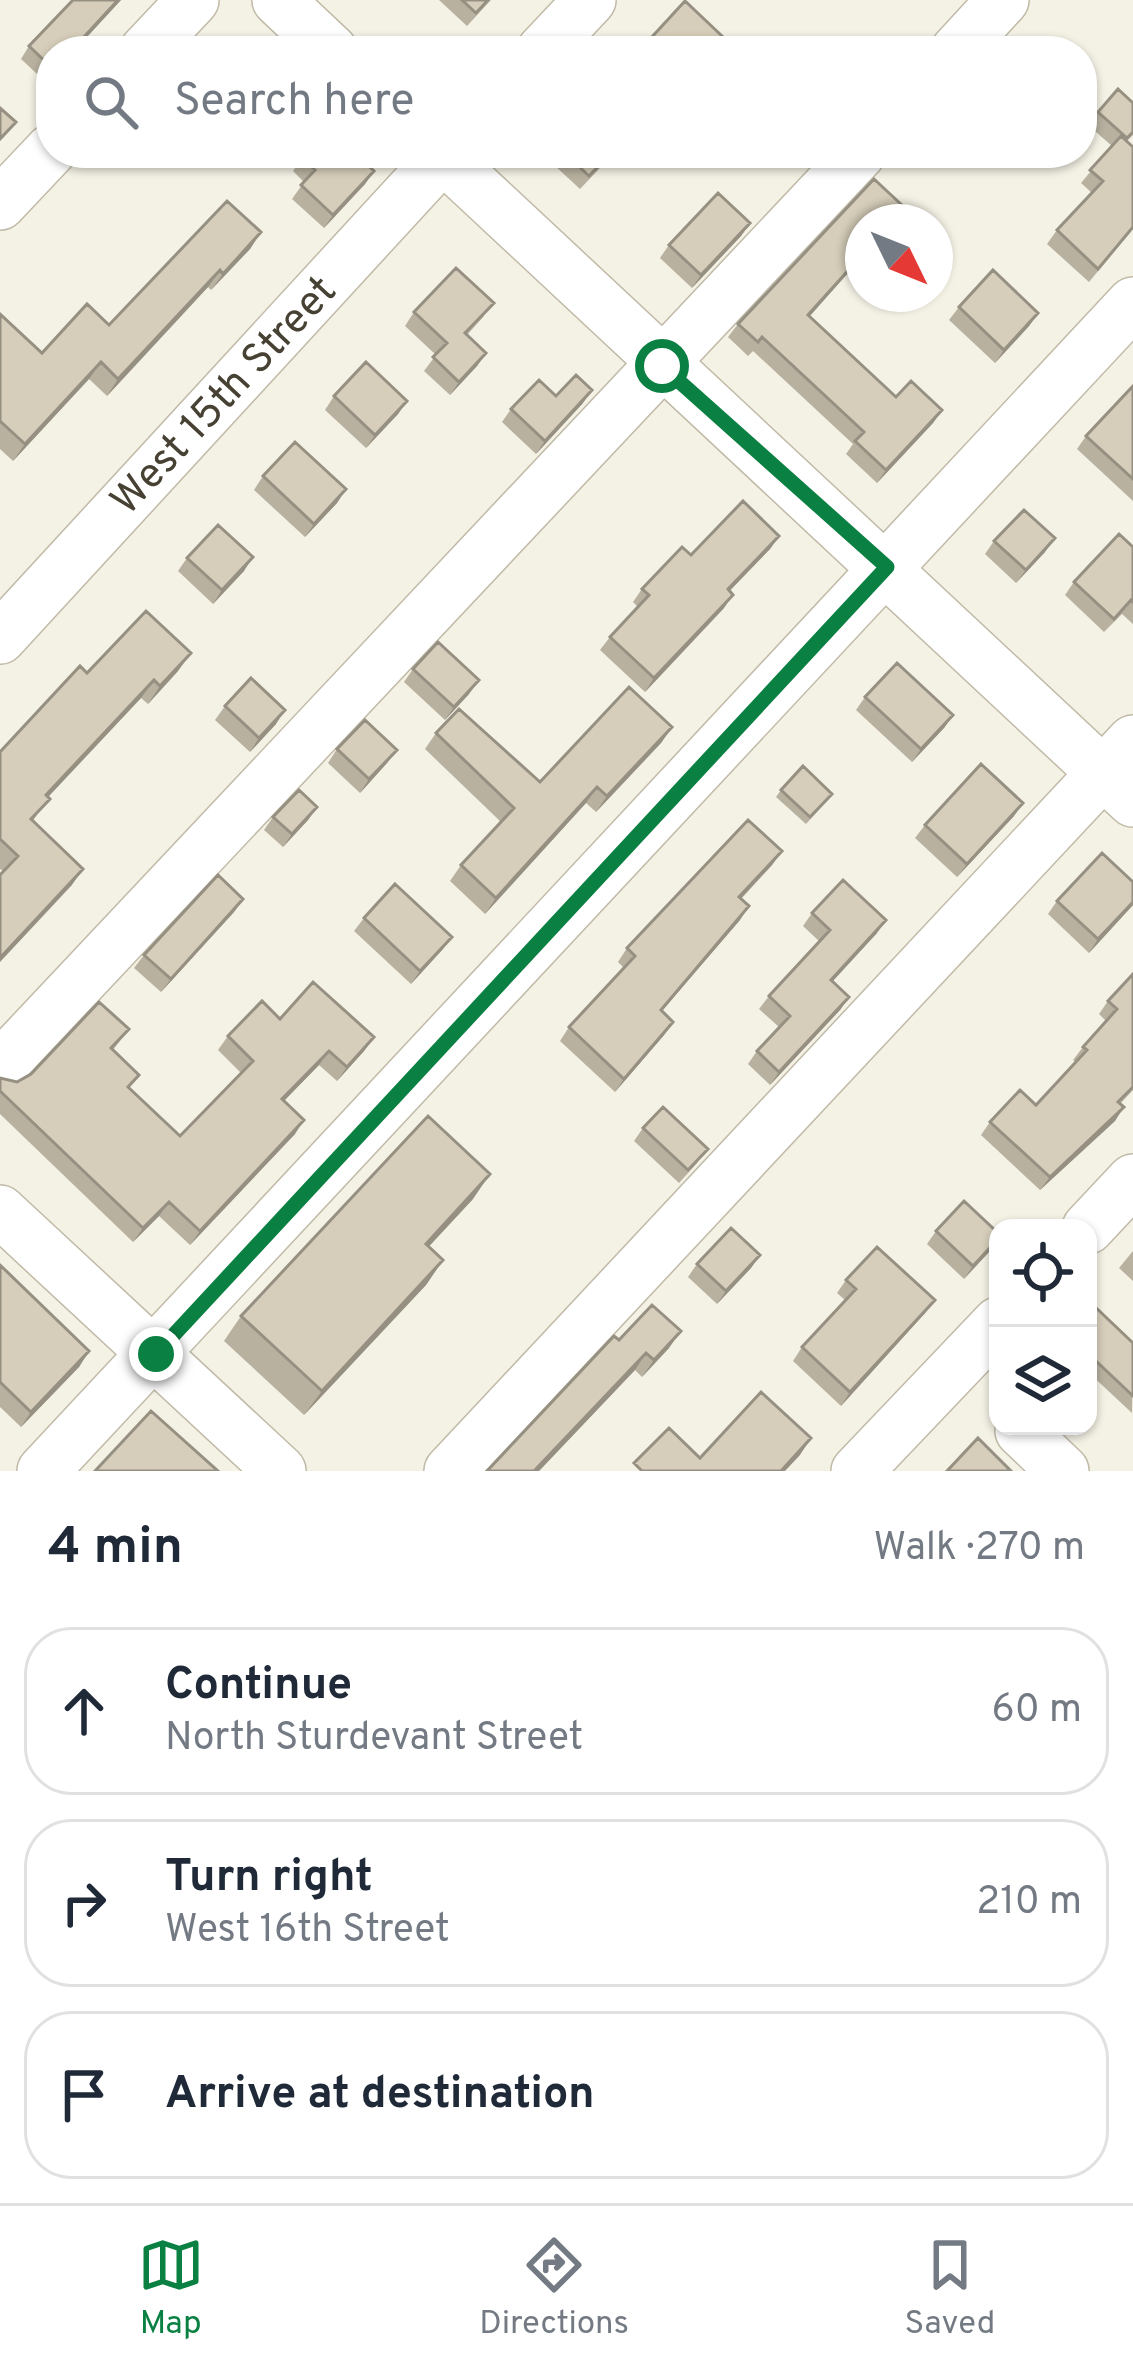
<!DOCTYPE html>
<meta charset="utf-8">
<style>
body{margin:0;font-family:Overpass,sans-serif;background:#f2f2f3;color:#1f2937}
.controls{position:absolute;right:36px;bottom:36px;display:grid;overflow:hidden;border-radius:24px;box-shadow:0 3px 9px #0004}
.controls button{width:108px;height:108px;display:grid;place-items:center;padding:0;border:0;border-bottom:3px solid #e0e1e3;background:#fff;color:#1f2937;font:60px sans-serif}
.compass{position:absolute;left:845px;top:204px;width:108px;height:108px;border-radius:50%;background:#fff;box-shadow:0 3px 9px #0004;rotate:133deg}
.stop{position:absolute;width:36px;height:36px;margin:-27px;border:9px solid #0b8043;border-radius:50%;background:#fff}
.stop.end{background:#0b8043;border-color:#fff;box-shadow:0 3px 12px #0008}
.list{margin:0;padding:0;list-style:none}
h2{display:flex;justify-content:space-between;align-items:center;height:156px;margin:0;padding:0 48px;font-size:51px}
h2 small{font-size:39px;font-weight:400;color:#747a83}
.list li{display:grid;grid-template-columns:78px 1fr auto;gap:36px;align-items:center;box-sizing:border-box;height:168px;margin:0 24px 24px;padding:0 24px;border:3px solid #e0e1e3;border-radius:48px}
.list b{display:block;font-size:45px;white-space:nowrap}
.list p{margin:0;font-size:39px;white-space:nowrap;color:#747a83}
.list em{font-size:39px;font-style:normal;color:#747a83}
.icon{flex:none;width:66px;height:66px;fill:none;stroke:currentColor;stroke-width:2;stroke-linecap:round;stroke-linejoin:round}
.map{position:relative;flex:none;width:1133px;height:1471px;overflow:hidden}
.search{position:absolute;background:#fff;box-shadow:0 3px 9px #0004;left:36px;right:36px;top:36px;height:132px;display:flex;align-items:center;gap:30px;box-sizing:border-box;padding:0 42px;border-radius:48px;color:#747a83;font-size:45px}
.sheet{height:732px;background:#fff}
nav{display:flex;justify-content:space-around;align-items:center;box-sizing:border-box;height:168px;border-top:3px solid #e0e1e3;background:#fff;font-size:33px;color:#747a83}
nav a{display:grid;justify-items:center;gap:6px}
nav .on{color:#0b8043}
.map>svg:first-child{display:block}
.lines{fill:none;stroke-linecap:round;stroke-linejoin:round}
.minor-casing{stroke:#c0baa7;stroke-width:54}
.minor{stroke:#fff;stroke-width:51}
.wall{fill:#b8b1a0}
.shaded-wall{fill:#969082}
.building{fill:#d6ceba;stroke:#969082;stroke-width:3}
.route{stroke:#0b8043;stroke-width:15}
.labels{text-anchor:middle;stroke-width:9;stroke-linejoin:round;paint-order:stroke}
.street-label{font-size:42px;fill:#474134;stroke:#fff}
</style>
<div class="map">
<svg width="1133" height="1471" viewBox="0 0 1133 1471">
<rect width="100%" height="100%" fill="#f4f1e5"/>
<g class="lines">
<defs>
<path id="minor" d="M278,0l54,51
M145,51l48,-51
M542,51l48,-51
M956,51l47,-51
M439,153l694,648
M0,204l51,-54
M0,638l446,-485
M0,1067l860,-914
M0,1211l280,260
M1088,1228l45,-48
M1021,1431l42,40
M43,1471l1090,-1168
M450,1471l683,-730
M857,1471l141,-148"/>
</defs>
<use href="#minor" class="minor-casing"/>
<use href="#minor" class="minor"/>
</g>
<path class="wall" d="M73,0h48l-36,39 -34,12v36l-30,-28 8,-13z
M439,0h52l-24,26z
M651,38l60,13h-69z
M1133,103v32l-6,6 6,6v82l-44,53 -42,-38 10,-14 35,-37 -11,-10 31,-37 -24,-21 10,-13z
M541,153h68l-8,14 -21,22z
M302,158l72,13 -9,13 -41,44 -32,-29 12,-17 -11,-11z
M874,179l30,28 -10,15h-31v34l-53,60 86,81 15,-16 31,29 -9,13 -56,60 -31,-29 7,-10 -100,-93 -5,5 -20,-19 10,-13z
M750,223l-9,13 -49,52 -32,-30 9,-13z
M261,232l-11,17 -39,41 -3,-3 -101,109 -18,-17 -76,82 -13,-12v-135l42,39 67,-28z
M959,307l79,6 -9,13 -34,37 -46,-43z
M414,312l70,4 -17,19 19,18 -9,13 -27,29 -26,-24 12,-16 -31,-29z
M1133,386v115l-56,-52 9,-13z
M334,396l73,5 -9,13 -32,34 -41,-38z
M556,396l27,7 -47,51 -34,-32 9,-13z
M263,476l83,13 -9,14 -32,34 -51,-47z
M779,536l-9,13 -41,42 -5,17 -79,84 -45,-42 10,-13 28,-30 -5,-5 9,-13 49,-34z
M994,541l51,11 -29,31 -31,-29z
M1133,547v77l-11,-10 -18,18 -39,-37 9,-13z
M187,558l57,13 -31,33 -35,-33z
M413,669l56,25 -24,26 -41,-38z
M178,671l-30,33 -7,-6 -93,99 -15,24 50,48 -12,17 -68,-15 -3,-2v-117l87,-79z
M865,697l88,18 -9,13 -32,34 -56,-52z
M225,706l51,18 -26,28 -35,-32z
M672,727l-11,16 -65,69 -10,-9 -101,111 -35,-33 11,-16 40,-43 -76,-73 11,-16 104,49z
M337,749l60,1 -10,13 -27,30 -32,-30z
M781,790l47,10 -22,24 -30,-27z
M317,807l-9,13 -25,27 -19,-17 9,-13z
M1014,816l-57,61 -42,-39 10,-13z
M782,851l-10,14 -31,34 -1,21 -78,91 2,24 -49,57 -55,-51 9,-14 55,-59 -6,-6 9,-14z
M1133,882v23l-44,48 -41,-39 9,-13z
M243,899l-9,13 -73,80 -27,-24 10,-13z
M812,913l65,20 -45,48 17,16 -9,13 -70,75 -22,-21 9,-13 22,-24 -20,-18 10,-13 50,-55 -16,-15z
M364,918l88,19 -10,13 -31,34 -57,-53z
M1133,974v116l-13,14 -5,17 -75,69 -59,-55 9,-13 46,-17 40,-43 -3,-2 10,-13 23,-26 -7,-7 9,-13z
M280,1019l94,18 -10,14 -27,30 -18,-16 -35,36 11,33 -105,111 -31,-29 -26,26 -133,-128v-36l17,4 112,-53 -16,21 17,39 50,47 61,-63 -23,-23 10,-14z
M643,1128l55,34 -19,21 -45,-42z
M473,1199l-44,47 14,14 -17,25 -122,130 -80,-74 17,-25z
M936,1231l62,9 -34,39 -37,-35z
M1133,1251v30l-14,-13z
M760,1255l-9,13 -34,36 -29,-27 9,-13z
M0,1265l89,86 -10,16 -58,60 -21,-20z
M846,1280l79,33 -84,93 -48,-45 9,-14 44,-46 -9,-8z
M1088,1306l45,37 -1,70 -44,-41z
M619,1340l50,8 -27,29 -7,-7 -96,101h-52z"/>
<path class="shaded-wall" d="M118,0h3l-47,51 9,-13z
M374,171l-9,13 -41,44 9,-13z
M750,223l-9,13 -49,52 9,-13z
M261,232l-11,17 -39,41 12,-16z
M863,254v2l-64,72 9,-13z
M220,270l-12,17 -101,109 11,-17z
M1038,313l-9,13 -34,37 9,-13z
M486,353l-9,13 -27,29 9,-13z
M101,362l-12,17 -76,82 12,-17z
M592,390l-9,13 -47,51 9,-13z
M407,401l-9,13 -32,34 9,-13z
M942,410l-9,13 -56,60 9,-13z
M346,489l-9,14 -32,34 9,-13z
M779,536l-9,13 -52,54 10,-14z
M1055,538l-10,14 -29,31 10,-13z
M253,557l-9,14 -31,33 9,-14z
M733,595l-9,13 -79,84 9,-14z
M191,653l-13,18 -30,33 12,-18z
M154,680l-13,18 -108,115 13,-18z
M479,680l-10,14 -24,26 9,-13z
M285,710l-9,14 -26,28 9,-14z
M953,715l-9,13 -32,34 9,-13z
M672,727l-11,16 -65,69 11,-16z
M397,750l-10,13 -27,30 9,-14z
M597,787l-11,16 -101,111 11,-16z
M1023,803l-9,13 -57,61 10,-13z
M317,807l-9,13 -25,27 9,-13z
M782,851l-10,14 -42,45 9,-13z
M83,869l-12,17 -71,76v-4z
M243,899l-9,13 -73,80 10,-13z
M1133,902v3l-44,48 9,-14z
M749,906l-9,14 -89,103 10,-13z
M886,920l-9,13 -55,60 9,-13z
M452,937l-10,13 -31,34 9,-13z
M849,997l-9,13 -70,75 9,-13z
M673,1022l-9,13 -49,57 9,-13z
M374,1037l-10,14 -27,30 10,-14z
M329,1051l-10,14 -47,48 10,-14z
M1124,1107l-9,14 -75,69 10,-13z
M304,1120l-9,14 -105,111 10,-14z
M490,1174l-17,25 -64,69 17,-24z
M169,1202l-10,14 -26,26 10,-14z
M998,1239l-6,10 -28,30 9,-13z
M760,1255l-9,13 -34,36 9,-13z
M443,1260l-17,25 -122,130 18,-24z
M935,1300l-10,13 -84,93 9,-14z
M681,1331l-12,17 -27,29 12,-17z
M89,1351l-10,16 -58,60 10,-15z
M646,1353l-11,17 -96,101h-5z
M811,1438l-11,17 -15,16h-4z"/>
<path class="building" d="M73,0h45l-35,38 7,7 -5,6h-34v16l-22,-21z
M462,0h26l-12,13z
M685,1l37,35 -14,15h-42l-15,-13z
M1118,89l15,14v29l-6,6 -29,-26z
M0,108l16,14 -16,17z
M1121,136l12,11v80l-35,42 -41,-39 46,-49 -13,-11z
M307,153h48l19,18 -41,44 -32,-30 14,-15 -13,-12z
M565,153h44l1,1 -21,22z
M874,179l30,28 -13,15h-28v32l-55,61 88,82 15,-16 31,29 -56,60 -31,-29 9,-9 -102,-95 -4,5 -20,-18z
M718,193l32,30 -49,52 -32,-30z
M227,201l34,31 -38,42 -3,-4 -102,109 -17,-17 -76,82 -25,-23v-107l42,39 45,-49 22,21z
M456,268l38,35 -29,30 21,20 -27,29 -26,-25 14,-14 -33,-31z
M993,270l45,43 -34,37 -45,-43z
M366,362l41,39 -32,34 -41,-39z
M576,375l16,15 -47,51 -34,-32 28,-29 17,16z
M1133,386v93l-47,-43z
M295,442l51,47 -32,35 -51,-48z
M743,501l36,35 -51,53 5,6 -79,83 -44,-41 39,-42 -7,-6 40,-42 9,8z
M1024,510l31,28 -29,32 -32,-29z
M218,525l35,32 -31,33 -35,-32z
M1119,534l14,13v55l-2,-2 -17,19 -40,-37z
M146,611l45,42 -31,33 -6,-6 -108,115 4,4 -19,20 52,50 -83,89v-83l18,-19 -18,-17v-87l80,-86 7,7z
M438,642l41,38 -25,27 -41,-38z
M897,663l56,52 -32,34 -56,-52z
M251,678l34,32 -26,28 -34,-32z
M629,687l43,40 -65,69 -10,-9 -101,111 -35,-33 53,-57 -78,-75 23,-24 81,73z
M365,720l32,30 -28,29 -32,-30z
M981,764l42,39 -56,61 -42,-39z
M803,766l29,28 -22,23 -29,-27z
M299,790l18,17 -25,27 -19,-17z
M748,820l34,31 -43,46 10,9 -88,104 12,12 -49,57 -55,-52 66,-71 -8,-8z
M1102,853l31,29v20l-35,37 -41,-38z
M218,875l25,24 -72,80 -27,-24z
M843,880l43,40 -55,60 18,17 -70,75 -22,-21 33,-35 -21,-20 61,-66 -18,-17z
M395,884l57,53 -32,34 -56,-53z
M1133,974v113l-15,15 6,5 -74,70 -60,-55 30,-32 16,15 51,-55 -4,-3 34,-38 -9,-8z
M313,982l61,55 -27,30 -18,-16 -47,48 22,21 -104,111 -31,-29 -26,26 -143,-137v-13l17,4 14,-8 68,-72 30,27 -18,19 28,27 -11,12 52,49 73,-75 -25,-25 34,-35 18,18z
M663,1107l45,42 -20,21 -45,-42z
M428,1116l62,58 -64,70 17,16 -121,131 -81,-75z
M964,1201l34,32v6l-25,27 -37,-35z
M731,1228l29,27 -34,36 -29,-27z
M877,1247l58,53 -85,92 -48,-45 54,-58 -10,-9z
M0,1265l89,86 -58,61 -31,-30z
M1091,1303l42,40v53l-37,-35 -8,8v-63z
M652,1305l29,26 -27,29 -8,-7 -112,118h-47l127,-135 5,4z
M761,1392l50,46 -30,33h-139l-8,-8 35,-35 31,30z
M151,1411l67,60h-123z
M978,1438l33,33h-64z"/>
<g class="lines">
<path class="route" d="M156,1354l731,-787 -225,-201"/>
</g>
<g class="labels">
<g class="street-label">
<text transform="translate(222 394) rotate(-47)" y="15">West 15th Street</text>
</g>
</g>
</svg>
<div class="controls">
<button><svg class="icon" aria-label="locate" viewBox="0 0 24 24"><circle cx="12" cy="12" r="6"/><path d="M12 2v4M12 18v4M2 12h4M18 12h4"/></svg></button>
<button><svg class="icon" aria-label="layers" viewBox="0 0 24 24"><path d="M12 4l9 5-9 5-9-5zM3 14l9 5 9-5"/></svg></button>
</div>
<svg class="compass" viewBox="-18 -18 36 36"><path d="M0-13l5 13h-10z" fill="#e53935"/><path d="M0 13l5-13h-10z" fill="#747a83"/></svg>
<div class="stop" style="left:662px;top:366px"></div>
<div class="stop end" style="left:156px;top:1354px"></div>
<div class="search"><svg class="icon" aria-label="search" viewBox="0 0 24 24"><circle cx="10" cy="10" r="6"/><path d="M15 15l6 6"/></svg>Search here</div>
</div>
<section class="sheet">
<h2>4 min<small>Walk · 270 m</small></h2>
<ul class="list">
<li><svg class="icon" aria-label="ahead" viewBox="0 0 24 24"><path d="M12 20V5M6 11l6-6 6 6"/></svg><div><b>Continue</b><p>North Sturdevant Street</p></div><em>60 m</em></li>
<li><svg class="icon" aria-label="right" viewBox="0 0 24 24"><path d="M7 20v-9h11M14 6l5 5-5 5"/></svg><div><b>Turn right</b><p>West 16th Street</p></div><em>210 m</em></li>
<li><svg class="icon" aria-label="arrive" viewBox="0 0 24 24"><path d="M6 21V4h12l-3 4 3 4H6"/></svg><div><b>Arrive at destination</b></div></li>
</ul>
</section>
<nav>
<a class="on"><svg class="icon" aria-label="map" viewBox="0 0 24 24"><path d="M3 6l6-2 6 2 6-2v14l-6 2-6-2-6 2zM9 4v14M15 6v14"/></svg>Map</a>
<a><svg class="icon" aria-label="directions" viewBox="0 0 24 24"><path d="M12 3l9 9-9 9-9-9zM9 14v-3h6M13 9l2 2-2 2"/></svg>Directions</a>
<a><svg class="icon" aria-label="saved" viewBox="0 0 24 24"><path d="M7 4h10v16l-5-4-5 4z"/></svg>Saved</a>
</nav>
